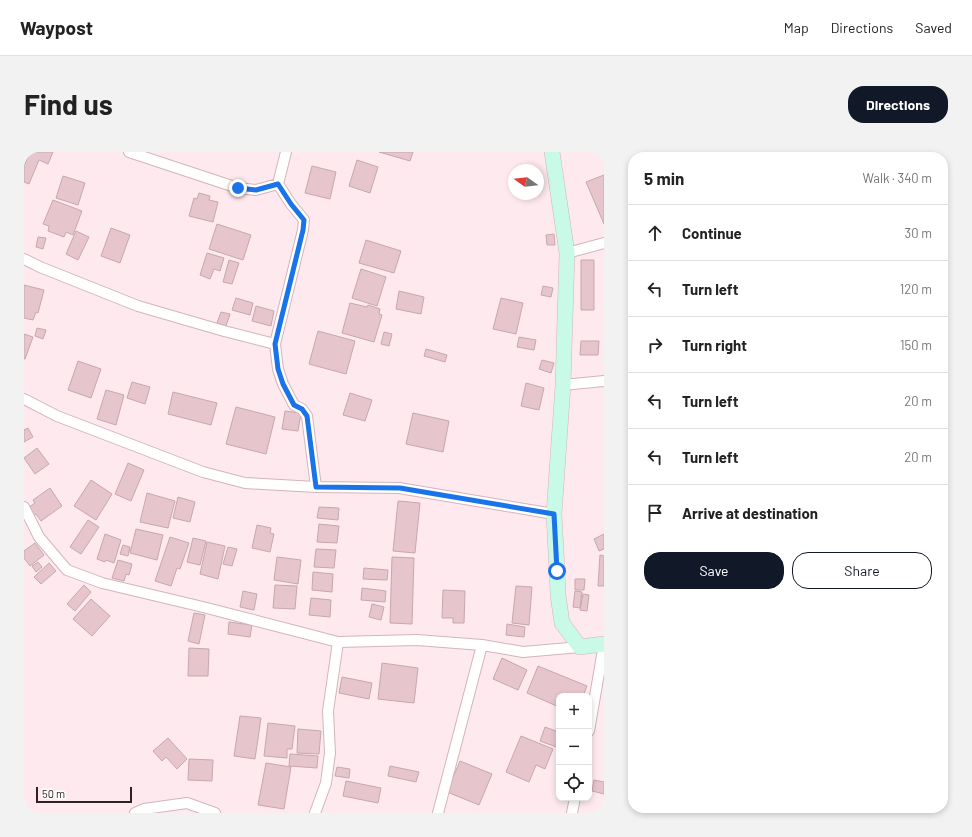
<!DOCTYPE html>
<meta charset="utf-8">
<style>
body{margin:0;font-family:Barlow,sans-serif;background:#f2f2f2;color:#222}
.controls{position:absolute;right:12px;bottom:12px;display:grid;overflow:hidden;border-radius:8px;box-shadow:0 2px 6px #0003}
.controls button{width:36px;height:36px;display:grid;place-items:center;padding:0;border:0;border-bottom:1px solid #e0e0e0;background:#fff;color:#222;font:20px sans-serif}
.compass{position:absolute;left:484px;top:12px;width:36px;height:36px;border-radius:50%;background:#fff;box-shadow:0 2px 6px #0003;rotate:285deg}
.scale{position:absolute;left:12px;bottom:10px;width:96px;box-sizing:border-box;padding-left:4px;border:2px solid #2d2124;border-top:0;font-size:11px;line-height:14px;white-space:nowrap;color:#2d2124;-webkit-text-stroke:3px #fff;paint-order:stroke}
.stop{position:absolute;width:12px;height:12px;margin:-9px;border:3px solid #1a73e8;border-radius:50%;background:#fff}
.stop.end{background:#1a73e8;border-color:#fff;box-shadow:0 1px 4px #0008}
.list{margin:0;padding:0;list-style:none}
h2{display:flex;justify-content:space-between;align-items:center;height:52px;margin:0;padding:0 16px;font-size:17px}
h2 small{font-size:13px;font-weight:400;color:#767676}
.list li{display:grid;grid-template-columns:26px 1fr auto;gap:12px;align-items:center;box-sizing:border-box;height:56px;padding:0 16px;border-top:1px solid #e0e0e0}
.list b{display:block;font-size:15px;white-space:nowrap}
.list em{font-size:13px;font-style:normal;color:#767676}
.actions{display:flex;gap:8px;padding:12px 16px}
.actions a{flex:1;padding:9px 0;border:1px solid #111827;border-radius:16px;text-align:center;font-size:14px;color:#111827}
.actions .main{background:#111827;color:#fff}
.icon{flex:none;width:22px;height:22px;fill:none;stroke:currentColor;stroke-width:2;stroke-linecap:round;stroke-linejoin:round}
.map{position:relative;flex:none;width:580px;height:661px;overflow:hidden;border-radius:16px}
header{display:flex;align-items:center;gap:24px;box-sizing:border-box;height:56px;padding:0 20px;background:#fff;border-bottom:1px solid #e0e0e0}
header strong{font-size:19px}
nav{display:flex;gap:22px;margin-inline-start:auto;font-size:14px}
.intro{display:flex;align-items:center;justify-content:space-between;box-sizing:border-box;height:96px;padding:0 24px}
h1{margin:0;font-size:28px}
.button{padding:10px 18px;border-radius:16px;background:#111827;color:#fff;font-size:14px;font-weight:700}
main{display:flex;gap:24px;padding:0 24px}
aside{flex:1;background:#fff;border-radius:16px;box-shadow:0 2px 6px #0003}
.map>svg:first-child{display:block}
.building{fill:#e6c6cc;stroke:#c6a7ad}
.lines{fill:none;stroke-linecap:round;stroke-linejoin:round}
.street-casing{stroke:#d3b4ba;stroke-width:12}
.secondary-casing{stroke:#d3b4ba;stroke-width:16}
.street{stroke:#fff;stroke-width:10}
.secondary{stroke:#c9f9e7;stroke-width:15}
.route{stroke:#1a73e8;stroke-width:5}
</style>
<header>
<strong>Waypost</strong>
<nav><a>Map</a><a>Directions</a><a>Saved</a></nav>
</header>
<div class="intro"><h1>Find us</h1><a class="button">Directions</a></div>
<main>
<div class="map">
<svg width="580" height="661" viewBox="0 0 580 661">
<rect width="100%" height="100%" fill="#feeaee"/>
<path class="building" d="M6,0h23l-5,12 -9,-4 -10,24 -5,-2v-16z
M355,0h34l-3,9z
M333,8l21,7 -8,26 -21,-7z
M288,14l24,6 -6,27 -25,-6z
M580,23v49l-18,-42z
M39,24l22,7 -7,22 -22,-7z
M175,41l11,3 -1,4 9,2 -5,20 -24,-6 5,-18 3,1z
M29,48l29,11 -9,24 -7,-3 -2,5 -16,-6 1,-5 -6,-2z
M193,72l34,11 -8,25 -34,-11z
M87,76l19,7 -10,28 -19,-7z
M52,79l13,6 -11,23 -12,-6z
M530,82l1,11h-8l-1,-10z
M14,85l8,1 -3,11 -7,-2z
M342,88l35,11 -7,22 -35,-10z
M183,101l17,5 -4,13 -6,-2 -4,10 -10,-4z
M205,108l10,3 -7,21 -9,-2z
M557,108h13v50h-13z
M337,117l25,8 -9,29 -25,-8z
M0,133l20,5 -6,23 -2,-1 -3,8 -9,-2z
M519,134l10,2 -2,9 -10,-2z
M375,139l25,6 -3,17 -25,-5z
M212,146l17,5 -3,12 -18,-5z
M477,146l22,5 -7,31 -23,-5z
M326,151l17,4 1,-2 12,4 -1,5 3,1 -8,27 -32,-9z
M232,154l18,5 -3,15 -19,-5z
M197,160l9,2 -4,12 -9,-3z
M13,176l9,2 -3,9 -8,-3z
M294,179l37,10 -9,33 -37,-10z
M360,180l8,2 -3,12 -8,-2z
M0,182l9,3 -8,22h-1z
M495,185l17,3 -2,10 -17,-3z
M557,189h18l-1,14h-18z
M402,197l21,6 -2,7 -21,-6z
M518,208l12,3 -3,10 -12,-4z
M54,209l23,8 -10,29 -23,-8z
M108,230l18,5 -5,17 -18,-6z
M502,231l18,5 -5,22 -18,-4z
M82,238l18,5 -8,30 -19,-6z
M149,240l44,11 -6,22 -43,-11z
M326,241l22,7 -7,21 -22,-6z
M212,255l39,10 -9,37 -40,-10z
M261,259l16,2 -3,18 -16,-2z
M389,261l36,8 -6,31 -37,-8z
M4,276l5,9 -9,5v-12z
M13,296l12,16 -14,10 -11,-16z
M104,311l16,7 -13,31 -16,-7z
M67,328l21,14 -16,26 -22,-14z
M26,336l12,18 -21,15 -5,-7 -2,2 -6,-8 7,-5 -2,-3z
M123,341l28,8 -7,27 -28,-6z
M154,345l17,5 -5,20 -17,-4z
M374,349l22,2 -5,50 -22,-2z
M295,355l20,1 -1,12 -21,-2z
M64,368l11,7 -18,27 -11,-7z
M295,372l20,2 -2,17 -20,-1z
M233,373l14,3 -1,5 4,1 -4,18 -18,-4z
M112,377l27,6 -6,25 -27,-7z
M81,382l16,6 -7,23 -8,-3 -1,2 -8,-3z
M580,382v15l-5,2 -5,-12z
M146,385l19,6 -9,26 -3,-1 -6,18 -16,-5z
M169,386l13,3 -6,24 -13,-3z
M183,390l18,4 -7,33 -18,-5z
M11,391l9,12 -14,11 -6,-8v-7z
M99,393l7,2 -2,9 -8,-2z
M204,395l9,2 -5,17 -9,-2z
M292,397l20,1 -2,18 -20,-1z
M576,403l4,1v30h-6z
M253,405l24,3 -3,24 -24,-4z
M368,405l22,1 -2,66 -22,-1z
M94,408l14,4 -3,11 -3,-1 -2,7 -12,-3z
M14,410l4,5 -6,5 -4,-6z
M25,411l7,8 -15,13 -7,-7z
M340,416l24,2 -1,10 -24,-1z
M289,420l20,2 -1,18 -20,-2z
M551,427h10l-1,11h-9z
M60,433l7,7 -16,19 -8,-7z
M251,433l22,1 -2,23 -22,-1z
M492,434l16,1 -3,38 -17,-2z
M338,436l24,3 -1,11 -24,-2z
M419,438l22,1 -1,32h-11v-5h-11z
M219,439l14,3 -3,16 -14,-3z
M551,439l7,1 -2,16 -7,-1z
M559,442l6,1 -2,16 -7,-1z
M287,446l20,2 -1,17 -21,-2z
M67,447l19,17 -18,20 -19,-17z
M348,452l12,3 -3,13 -12,-3z
M170,461l11,2 -6,29 -11,-3z
M205,470l23,3 -2,12 -22,-3z
M483,472l18,3 -1,10 -18,-2z
M165,496l20,1 -1,27h-20z
M478,506l25,12 -9,20 -25,-11z
M358,511l36,5 -4,35 -36,-4z
M514,514l49,20 -4,10h-24v11l-32,-14z
M318,525l30,6 -3,16 -30,-6z
M216,564l21,2 -6,41 -21,-3z
M244,571l27,3 -3,23h-5v9l-23,-2z
M521,575l14,5v16l-19,-7z
M274,577l23,2 -2,23 -22,-1z
M497,584l32,13 -8,20 -9,-4 -7,17 -23,-10z
M144,586l19,21 -10,10 -11,-12 -4,4 -9,-10z
M266,602l28,2 -1,12 -28,-2z
M165,607l24,1 -1,21 -24,-1z
M436,609l32,13 -13,31 -32,-13z
M242,611l25,4 -7,42 -26,-4z
M366,614l29,6 -3,10 -28,-6z
M313,615l13,2 -1,9 -14,-2z
M570,628l10,2v12l-12,-3z
M322,629l35,7 -3,15 -35,-7z"/>
<g class="lines">
<defs>
<path id="street" d="M105,0l109,36 18,2 22,-6 8,-32
M254,32l13,20 13,16 -1,10 -28,114 3,25 5,15 11,21 8,4 5,7 9,71
M543,101l37,-10
M0,107l16,8 98,39 86,25 51,13
M539,233l41,-4
M0,247l33,17 146,56 42,11 71,4 83,1 155,26
M0,355l15,30 28,33 35,13 101,24 135,35 79,-2 65,5 41,7 57,-5
M565,579l15,-87
M111,661l9,-4 43,-6 28,10
M291,661l11,-30 4,-30 -2,-42 10,-69
M414,661l44,-168
M548,661l3,-15"/>
<path id="secondary" d="M528,0l15,101 -4,132 -9,129 3,57 1,24 4,28 18,24 24,-3"/>
</defs>
<use href="#street" class="street-casing"/>
<use href="#secondary" class="secondary-casing"/>
<use href="#street" class="street"/>
<use href="#secondary" class="secondary"/>
</g>
<g class="lines">
<path class="route" d="M214,36l18,2 22,-6 13,20 13,16 -1,10 -28,114 3,25 5,15 11,21 8,4 5,7 9,71 84,1 154,26 3,57"/>
</g>
</svg>
<div class="controls">
<button>+</button>
<button>−</button>
<button><svg class="icon" aria-label="locate" viewBox="0 0 24 24"><circle cx="12" cy="12" r="6"/><path d="M12 2v4M12 18v4M2 12h4M18 12h4"/></svg></button>
</div>
<svg class="compass" viewBox="-18 -18 36 36"><path d="M0-13l5 13h-10z" fill="#e53935"/><path d="M0 13l5-13h-10z" fill="#767676"/></svg>
<div class="scale">50 m</div>
<div class="stop" style="left:533px;top:419px"></div>
<div class="stop end" style="left:214px;top:36px"></div>
</div>
<aside>
<h2>5 min<small>Walk · 340 m</small></h2>
<ul class="list">
<li><svg class="icon" aria-label="ahead" viewBox="0 0 24 24"><path d="M12 20V5M6 11l6-6 6 6"/></svg><div><b>Continue</b></div><em>30 m</em></li>
<li><svg class="icon" aria-label="left" viewBox="0 0 24 24"><path d="M17 20v-9H6M10 6l-5 5 5 5"/></svg><div><b>Turn left</b></div><em>120 m</em></li>
<li><svg class="icon" aria-label="right" viewBox="0 0 24 24"><path d="M7 20v-9h11M14 6l5 5-5 5"/></svg><div><b>Turn right</b></div><em>150 m</em></li>
<li><svg class="icon" aria-label="left" viewBox="0 0 24 24"><path d="M17 20v-9H6M10 6l-5 5 5 5"/></svg><div><b>Turn left</b></div><em>20 m</em></li>
<li><svg class="icon" aria-label="left" viewBox="0 0 24 24"><path d="M17 20v-9H6M10 6l-5 5 5 5"/></svg><div><b>Turn left</b></div><em>20 m</em></li>
<li><svg class="icon" aria-label="arrive" viewBox="0 0 24 24"><path d="M6 21V4h12l-3 4 3 4H6"/></svg><div><b>Arrive at destination</b></div></li>
</ul>
<div class="actions"><a class="main">Save</a><a>Share</a></div>
</aside>
</main>
